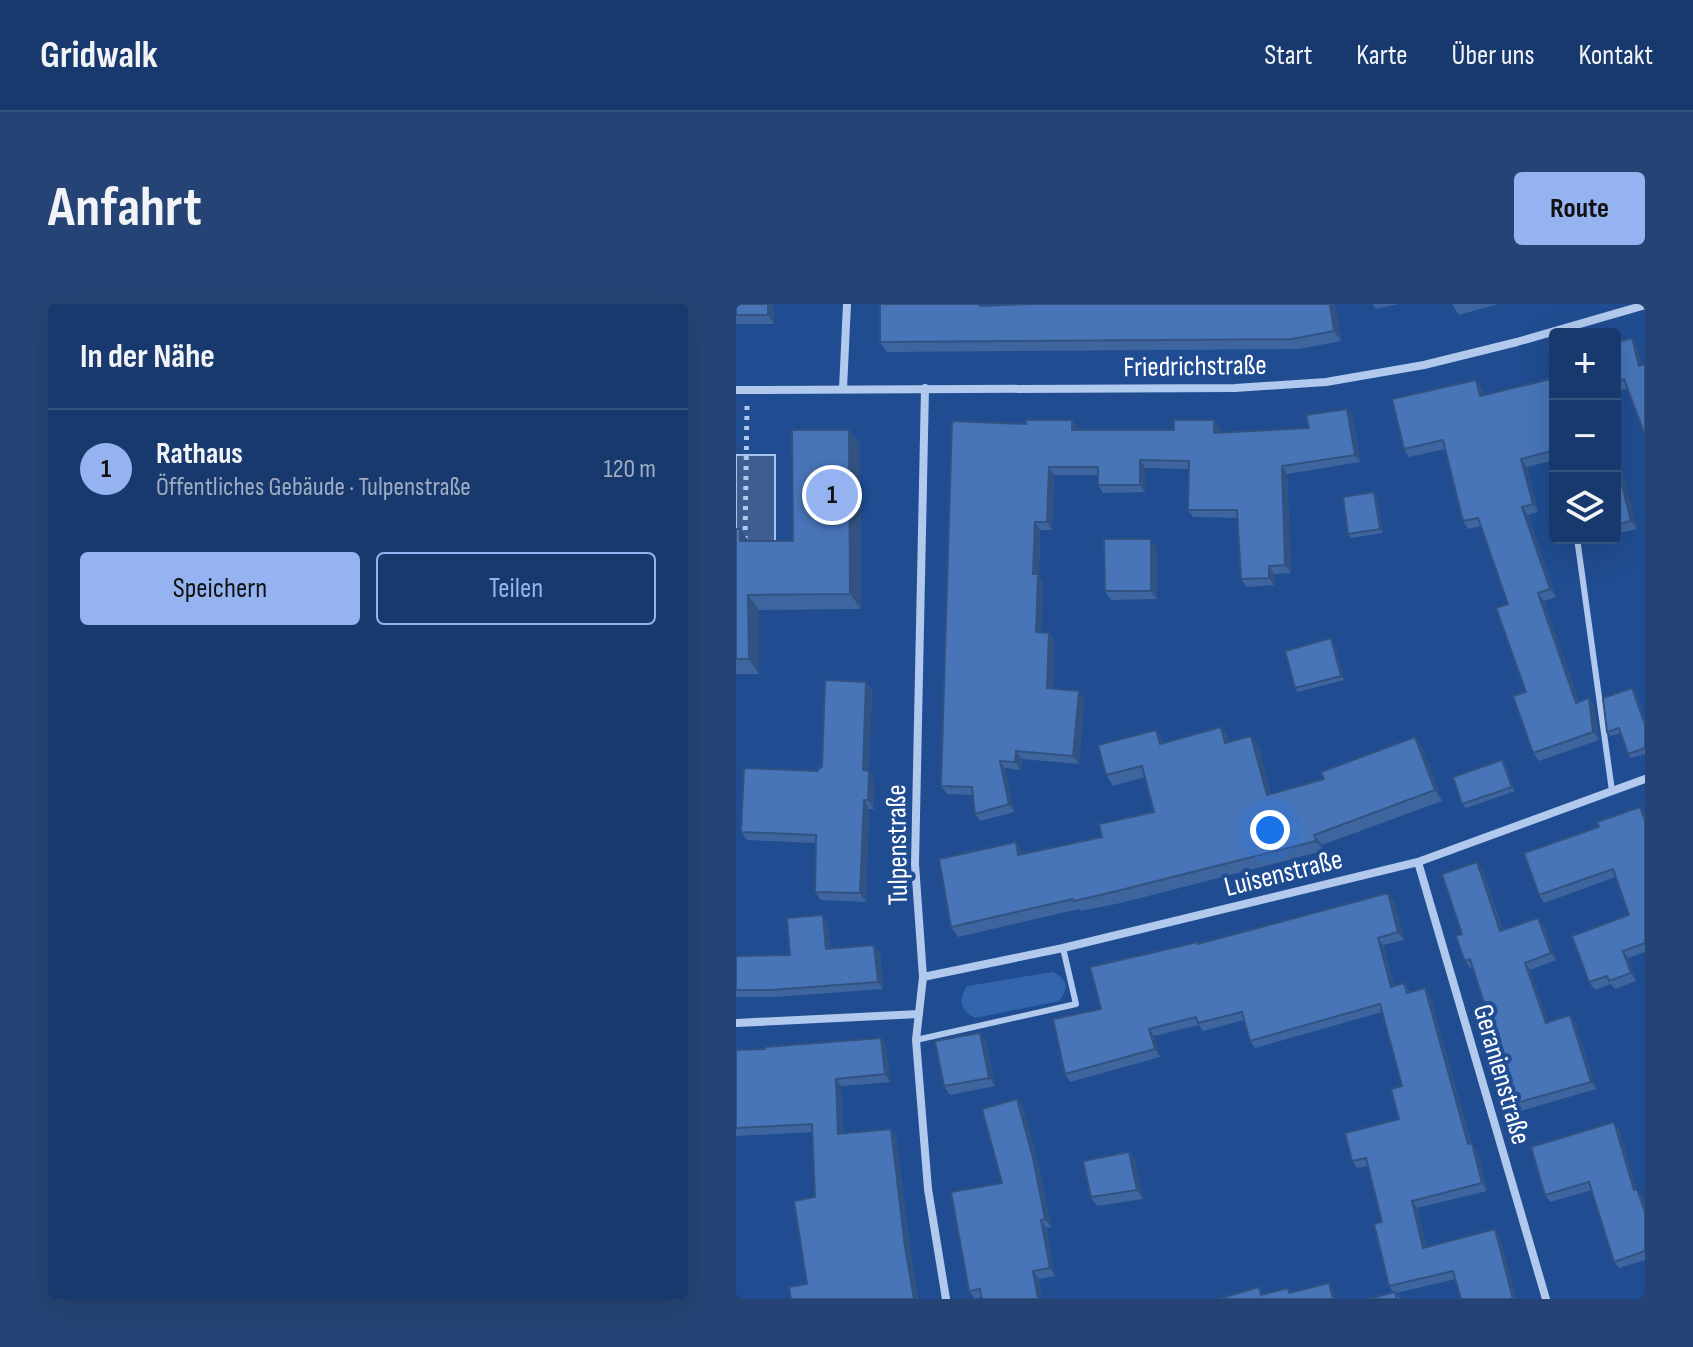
<!DOCTYPE html>
<html lang="de">
<meta charset="utf-8">
<style>
body{margin:0;font-family:"Sofia Sans Condensed",sans-serif;background:#254475;color:#f1f3f6}
.controls{position:absolute;right:24px;top:24px;display:grid;overflow:hidden;border-radius:8px;box-shadow:0 8px 32px #0002}
.controls button{width:72px;height:72px;display:grid;place-items:center;padding:0;border:0;border-bottom:2px solid #365380;background:#18396d;color:#f1f3f6;font:40px sans-serif}
.you{position:absolute;left:534px;top:526px;width:28px;height:28px;margin:-20px;border:6px solid #fff;border-radius:50%;background:#1a73e8;box-shadow:0 0 0 12px #1a73e833}
.badge{display:grid;place-items:center;width:52px;height:52px;border-radius:50%;background:#95b2f1;color:#111;font-size:26px;font-weight:700}
.pin{position:absolute;translate:-50% -50%;border:4px solid #fff;box-shadow:0 2px 8px #0006}
.list{margin:0;padding:0;list-style:none}
h2{display:flex;justify-content:space-between;align-items:center;height:104px;margin:0;padding:0 32px;font-size:34px}
h2 small{font-size:26px;font-weight:400;color:#9facc2}
.list li{display:grid;grid-template-columns:52px 1fr auto;gap:24px;align-items:center;box-sizing:border-box;height:120px;padding:0 32px;border-top:2px solid #365380}
.list b{display:block;font-size:30px;white-space:nowrap}
.list p{margin:0;font-size:26px;white-space:nowrap;color:#9facc2}
.list em{font-size:26px;font-style:normal;color:#9facc2}
.actions{display:flex;gap:16px;padding:24px 32px}
.actions a{flex:1;padding:18px 0;border:2px solid #95b2f1;border-radius:8px;text-align:center;font-size:28px;color:#95b2f1}
.actions .main{background:#95b2f1;color:#111}
.icon{flex:none;width:44px;height:44px;fill:none;stroke:currentColor;stroke-width:2;stroke-linecap:round;stroke-linejoin:round}
.map{position:relative;flex:none;width:909px;height:995px;overflow:hidden;border-radius:8px}
header{display:flex;align-items:center;gap:48px;box-sizing:border-box;height:112px;padding:0 40px;background:#18396d;border-bottom:2px solid #365380}
header strong{font-size:38px}
nav{display:flex;gap:44px;margin-inline-start:auto;font-size:28px}
.intro{display:flex;align-items:center;justify-content:space-between;box-sizing:border-box;height:192px;padding:0 48px}
h1{margin:0;font-size:56px}
.button{padding:20px 36px;border-radius:8px;background:#95b2f1;color:#111;font-size:28px;font-weight:700}
main{display:flex;gap:48px;padding:0 48px}
aside{flex:1;background:#18396d;border-radius:8px;box-shadow:0 8px 32px #0002}
.map>svg:first-child{display:block}
.green{fill:#3365ae}
.water{fill:#3e5d90;stroke:#a4c3ee;stroke-width:2}
.lines{fill:none;stroke-linecap:round;stroke-linejoin:round}
.path{stroke:#b0c9ed;stroke-width:5;stroke-dasharray:4 6;stroke-linecap:butt}
.service{stroke:#b0c9ed;stroke-width:6}
.minor{stroke:#b0c9ed;stroke-width:8}
.wall{fill:#3e659e}
.shaded-wall{fill:#325281}
.building{fill:#4875b8;stroke:#325281;stroke-width:2}
.labels{text-anchor:middle;stroke-width:8;stroke-linejoin:round;paint-order:stroke}
.street-label{font-size:28px;fill:#fff;stroke:#204c91}
</style>
<header>
<strong>Gridwalk</strong>
<nav><a>Start</a><a>Karte</a><a>Über uns</a><a>Kontakt</a></nav>
</header>
<div class="intro"><h1>Anfahrt</h1><a class="button">Route</a></div>
<main>
<aside>
<h2>In der Nähe<small></small></h2>
<ul class="list">
<li><span class="badge">1</span><div><b>Rathaus</b><p>Öffentliches Gebäude · Tulpenstraße</p></div><em>120 m</em></li>
</ul>
<div class="actions"><a class="main">Speichern</a><a>Teilen</a></div>
</aside>
<div class="map">
<svg width="909" height="995" viewBox="0 0 909 995">
<rect width="100%" height="100%" fill="#204c91"/>
<path class="green" d="M317,668c14,7 17,16 6,29l-84,17c-15,-8 -17,-18 -8,-32z"/>
<path class="water" d="M0,151h39v101l-39,-1z"/>
<g class="lines">
<path class="path" d="M9,236l2,-134"/>
<path class="service" d="M841,234l35,253
M180,736l160,-36 -13,-56"/>
<path class="minor" d="M189,84l-10,476 8,113 -7,63 12,149 18,110
M107,85l4,-85
M0,86l499,-2 91,-6 98,-17 93,-23 128,-37
M682,558l128,437
M187,673l140,-29 355,-86 227,-83
M0,719l183,-9"/>
</g>
<path class="wall" d="M0,0h38v20h-38z
M294,0h305l6,37 -42,8 -412,3 -7,-10 107,-37z
M636,0h27l-23,5z
M716,0h46l-39,11z
M879,39l22,3 -9,42 -13,4z
M819,74v82l-28,7 11,45 -10,3 28,82 -12,4 35,101 10,-4 5,8 5,34 -60,21 -6,-8 -7,-61 -18,-88 -27,-78 -13,3 -5,-8 -18,-72 -36,8 -5,-8 72,-69 6,8 2,8z
M617,112l7,46 -73,12 4,99 -17,1v11l-28,2 -5,-8 -3,-61 -45,-1 -5,-7 1,-41 -44,-1v24l-42,1 -5,-8v-10h-44l-2,55h-12l-1,45 4,7 -2,51h8l5,8 -1,48 31,10 -5,65 -57,-5 -1,11 -16,-2 9,44 -34,9 -5,-7 -2,-19 -26,-1 -6,-8 85,-362 46,-4 6,10h96l46,-2v5l89,-5z
M113,126l11,15 1,164 -102,1v64h-23v-145l13,12h44z
M879,138l22,87 -22,5z
M641,193l6,36 -32,5 -3,-4z
M421,243v52l-46,1 -6,-9z
M598,339l10,37 -46,12 -3,-4z
M130,378l6,8 -3,81 5,8v30h-5l-3,93 -45,-2 -6,-8 1,-49 -69,-3 -6,-8 81,-65z
M896,384l3,4 10,29v33l-14,4 -3,-4 -7,-21 -11,3 -3,-4z
M485,423l7,10 1,5 30,5 12,47 53,-15 98,-32 20,54 -120,44 1,6 -202,52 -40,8 -2,-2 -121,28 -7,-10 65,-85 7,12 79,-17 52,-25 -9,-35 -32,9 -7,-11 50,-45 8,12z
M766,456l3,4 10,27 -49,17 -4,-4z
M909,510v138l-17,6 8,23 -21,8 -4,-5 -16,6 -6,-8 40,-67 -13,-38 -72,26 -5,-8z
M746,565l21,61 41,-5 12,35 -26,10 18,52 22,-7 5,7 21,67 -75,22 -5,-8 -43,-136 -3,1 -5,-7 -3,-27z
M658,597l10,39 -21,5 11,41 10,-3 6,10 20,3 41,147 6,8 10,40 -70,17 10,39 68,-18 5,8 16,62h-55l-5,-20 -60,14 4,6h-32l25,-7 -4,-6 -7,-64 -14,-56 -11,2 -5,-7 47,-42 3,-33 -20,-74 -127,36 -5,-7 -6,-21 -41,11 -4,-6 -45,11 6,21 -90,25 -5,-8 36,-65 97,-67 1,2z
M92,619l2,26 44,-4 6,8 3,36 -107,8h-40v-41l54,-1z
M250,737l9,45 -45,9 -6,-9z
M150,742l4,36 -49,4 2,48 48,-5 5,8 15,118 7,44h-127l16,-15 8,-87 -3,-65 -76,4v-86z
M281,795l6,8 16,59 12,61 -5,1 9,48 -16,3 -64,20 -6,-8 33,-108z
M878,818l5,7 17,60 6,7 3,8v56l-26,8 -5,-6 -22,-72 -42,12 -5,-7z
M393,848l6,8 8,39 -46,7 -6,-9z"/>
<path class="shaded-wall" d="M32,0h6v20l-6,-9z
M594,0h5l6,37 -7,-10z
M896,34l5,8 7,28 -5,-8z
M740,76l6,8 4,16 -6,-8z
M611,105l6,7 7,46 -5,-7z
M336,116l6,8v10l-6,-8z
M478,116l6,8 -1,13 -5,-8z
M113,126l11,15 1,164 -11,-15z
M879,138l22,87 -6,-8 -16,-64z
M785,155l6,8 11,45 -5,-8z
M404,156l5,8v24l-5,-7z
M546,162l5,8 4,99 -6,-8z
M313,163l5,8 -2,55 -5,-8z
M638,188l3,5 6,36 -3,-4z
M786,203l6,8 28,82 -6,-8z
M299,218l5,8 -1,45 4,7 -2,58 -5,-8 -3,-58z
M4,225l11,15 -11,-3z
M415,235l6,8v52l-6,-8z
M533,262l5,8v11l-5,-7z
M802,289l6,8 38,110 -6,-8z
M12,291l11,15v64l-10,-15z
M313,329l5,8 -1,55 -6,-8z
M595,334l3,5 10,37 -3,-4z
M130,378l6,8 -3,81 5,8v30l-6,-9 -5,-30z
M896,384l3,4 10,29v4z
M343,387l5,8 -5,65 -6,-8z
M853,394l5,8 5,34 -6,-8z
M485,423l7,10 5,16 -8,-10z
M420,426l7,10 4,14 -7,-10z
M515,432l8,11 15,58 -7,-10z
M679,433l7,10 20,54 -7,-11z
M280,447l6,8 -1,11 -6,-8z
M766,456l3,4 10,27 -3,-4z
M264,457l5,7 9,44 -5,-8z
M128,496l5,9 -3,93 -6,-9z
M578,531l8,10 1,6 -7,-10z
M280,538l7,10 3,13 -8,-10z
M741,558l5,7 23,70 -5,-8z
M652,589l6,8 10,39 -6,-8z
M87,611l5,8 3,33 -5,-7z
M802,614l6,7 12,35 -5,-7z
M642,634l5,7 13,49 -5,-7z
M138,641l6,8 3,36 -5,-7z
M887,647l5,7 8,23 -5,-8z
M789,659l5,7 21,60 -5,-7z
M689,684l5,8 43,156 -5,-8z
M834,711l5,7 21,67 -5,-7z
M413,725l5,7 6,21 -5,-8z
M244,729l6,8 9,45 -6,-8z
M145,734l5,8 4,36 -5,-8z
M100,775l5,7 2,55 -5,-7z
M281,795l6,8 16,59 12,61 -6,-8z
M878,818l5,7 20,68 -5,-7z
M155,825l5,8 15,118 7,44h-4l-9,-52z
M736,839l5,8 10,40 -5,-8z
M393,848l6,8 8,39 -6,-9z
M901,885l5,7 3,8v8z
M676,897l5,7 12,47 -6,-7z
M305,916l5,8 9,48 -5,-8z
M759,925l5,8 16,62h-3z
M297,967l6,8 3,20h-4z
M593,979l5,7 2,9h-3z"/>
<path class="building" d="M0,0h32v11h-32z
M144,0h100v2l50,-2h300l4,27 -42,8 -412,3z
M896,34l7,28 6,-2v71l-21,-56 -9,3v-39z
M819,74v72l-34,9 12,45 -11,3 28,82 -12,4 38,110 13,-5 4,34 -60,21 -20,-57 13,-4 -30,-84 12,-4 -30,-86 -15,3 -20,-81 -39,9 -12,-50 84,-19 4,16z
M611,105l8,46 -73,11 3,99 -16,1v12l-28,1 -4,-69h-49l1,-49 -49,-1v25h-42v-18h-49l-2,55h-12l-2,52h5l-2,58 13,1 -2,55 32,3 -6,65 -57,-5 -1,11 -15,-1 9,43 -34,10 -3,-27 -31,-1 11,-365 74,3v-4h46v10h102v-10h40v13l95,-5 -3,-13z
M56,126h57l1,164 -102,1 1,64h-13v-130h4v12h53z
M879,153l16,64 -16,4z
M638,188l6,37 -32,5 -5,-37z
M368,235h47v52h-46z
M595,334l10,38 -46,12 -10,-37z
M89,376l41,2 -3,88 6,1 -1,29h-4l-4,93 -45,-1 1,-57 -75,-3 3,-64 74,3 1,-3 3,-1z
M896,384l13,37v23l-17,6 -9,-26 -12,4 -4,-34z
M485,423l4,16 26,-7 16,59 57,-16 -3,-7 94,-35 20,53 -121,45 2,6 -203,51 -39,9 -1,-2 -122,28 -12,-68 77,-17 2,13 84,-18 -3,-13 55,-12 -12,-46 -36,9 -8,-30 58,-15 4,14z
M766,456l10,27 -50,17 -9,-27z
M904,503l5,14v122l-22,8 8,22 -22,8 -2,-5 -18,6 -17,-46 57,-21 -16,-46 -74,26 -15,-42 75,-26 -2,-5z
M741,558l23,69 38,-13 13,35 -26,10 21,60 24,-8 21,67 -75,21 -46,-144 -5,2 -5,-13 -4,-12 6,-2 -20,-60z
M652,589l10,39 -20,6 13,49 13,-4 3,10 18,-5 43,156 4,-1 10,40 -70,18 11,47 72,-19 18,70h-52l-8,-28 -64,15 -15,-62 8,-2 -16,-64 -14,3 -7,-28 54,-14 -8,-30 11,-3 -22,-82 -130,37 -8,-29 -44,11 -2,-6 -47,12 6,20 -90,25 -12,-55 48,-10 -11,-42 108,-25v2z
M87,611l3,34 48,-4 4,37 -107,8h-35v-34l54,-1 -3,-37z
M244,729l9,45 -45,8 -9,-45z
M145,734l4,36 -49,5 2,55 53,-5 14,118 9,52h-123l-2,-12 18,-3 -13,-83 21,-4 -3,-73 -76,4v-78l29,-1v-2z
M281,795l16,59 12,61 -4,1 9,48 -17,3 5,28h-56l-2,-10 -11,2 -18,-99 51,-9 -20,-74z
M878,818l20,68 3,-1 8,23v39l-31,11 -25,-80 -44,13 -14,-48z
M393,848l8,38 -46,7 -8,-36z
M593,979l4,16h-115l41,-12 2,8 27,-7 1,5z
M659,988l2,7h-29z"/>
<g class="labels">
<g class="street-label">
<text transform="translate(459 61) rotate(-1)" y="10">Friedrichstraße</text>
<text transform="translate(160 541) rotate(-91)" y="10">Tulpenstraße</text>
<text transform="translate(547 568) rotate(-14)" y="10">Luisenstraße</text>
<text transform="translate(767 770) rotate(74)" y="10">Geranienstraße</text>
</g>
</g>
</svg>
<div class="controls">
<button>+</button>
<button>−</button>
<button><svg class="icon" aria-label="layers" viewBox="0 0 24 24"><path d="M12 4l9 5-9 5-9-5zM3 14l9 5 9-5"/></svg></button>
</div>
<div class="you"></div>
<div class="pin badge" style="left:96px;top:191px">1</div>
</div>
</main>
